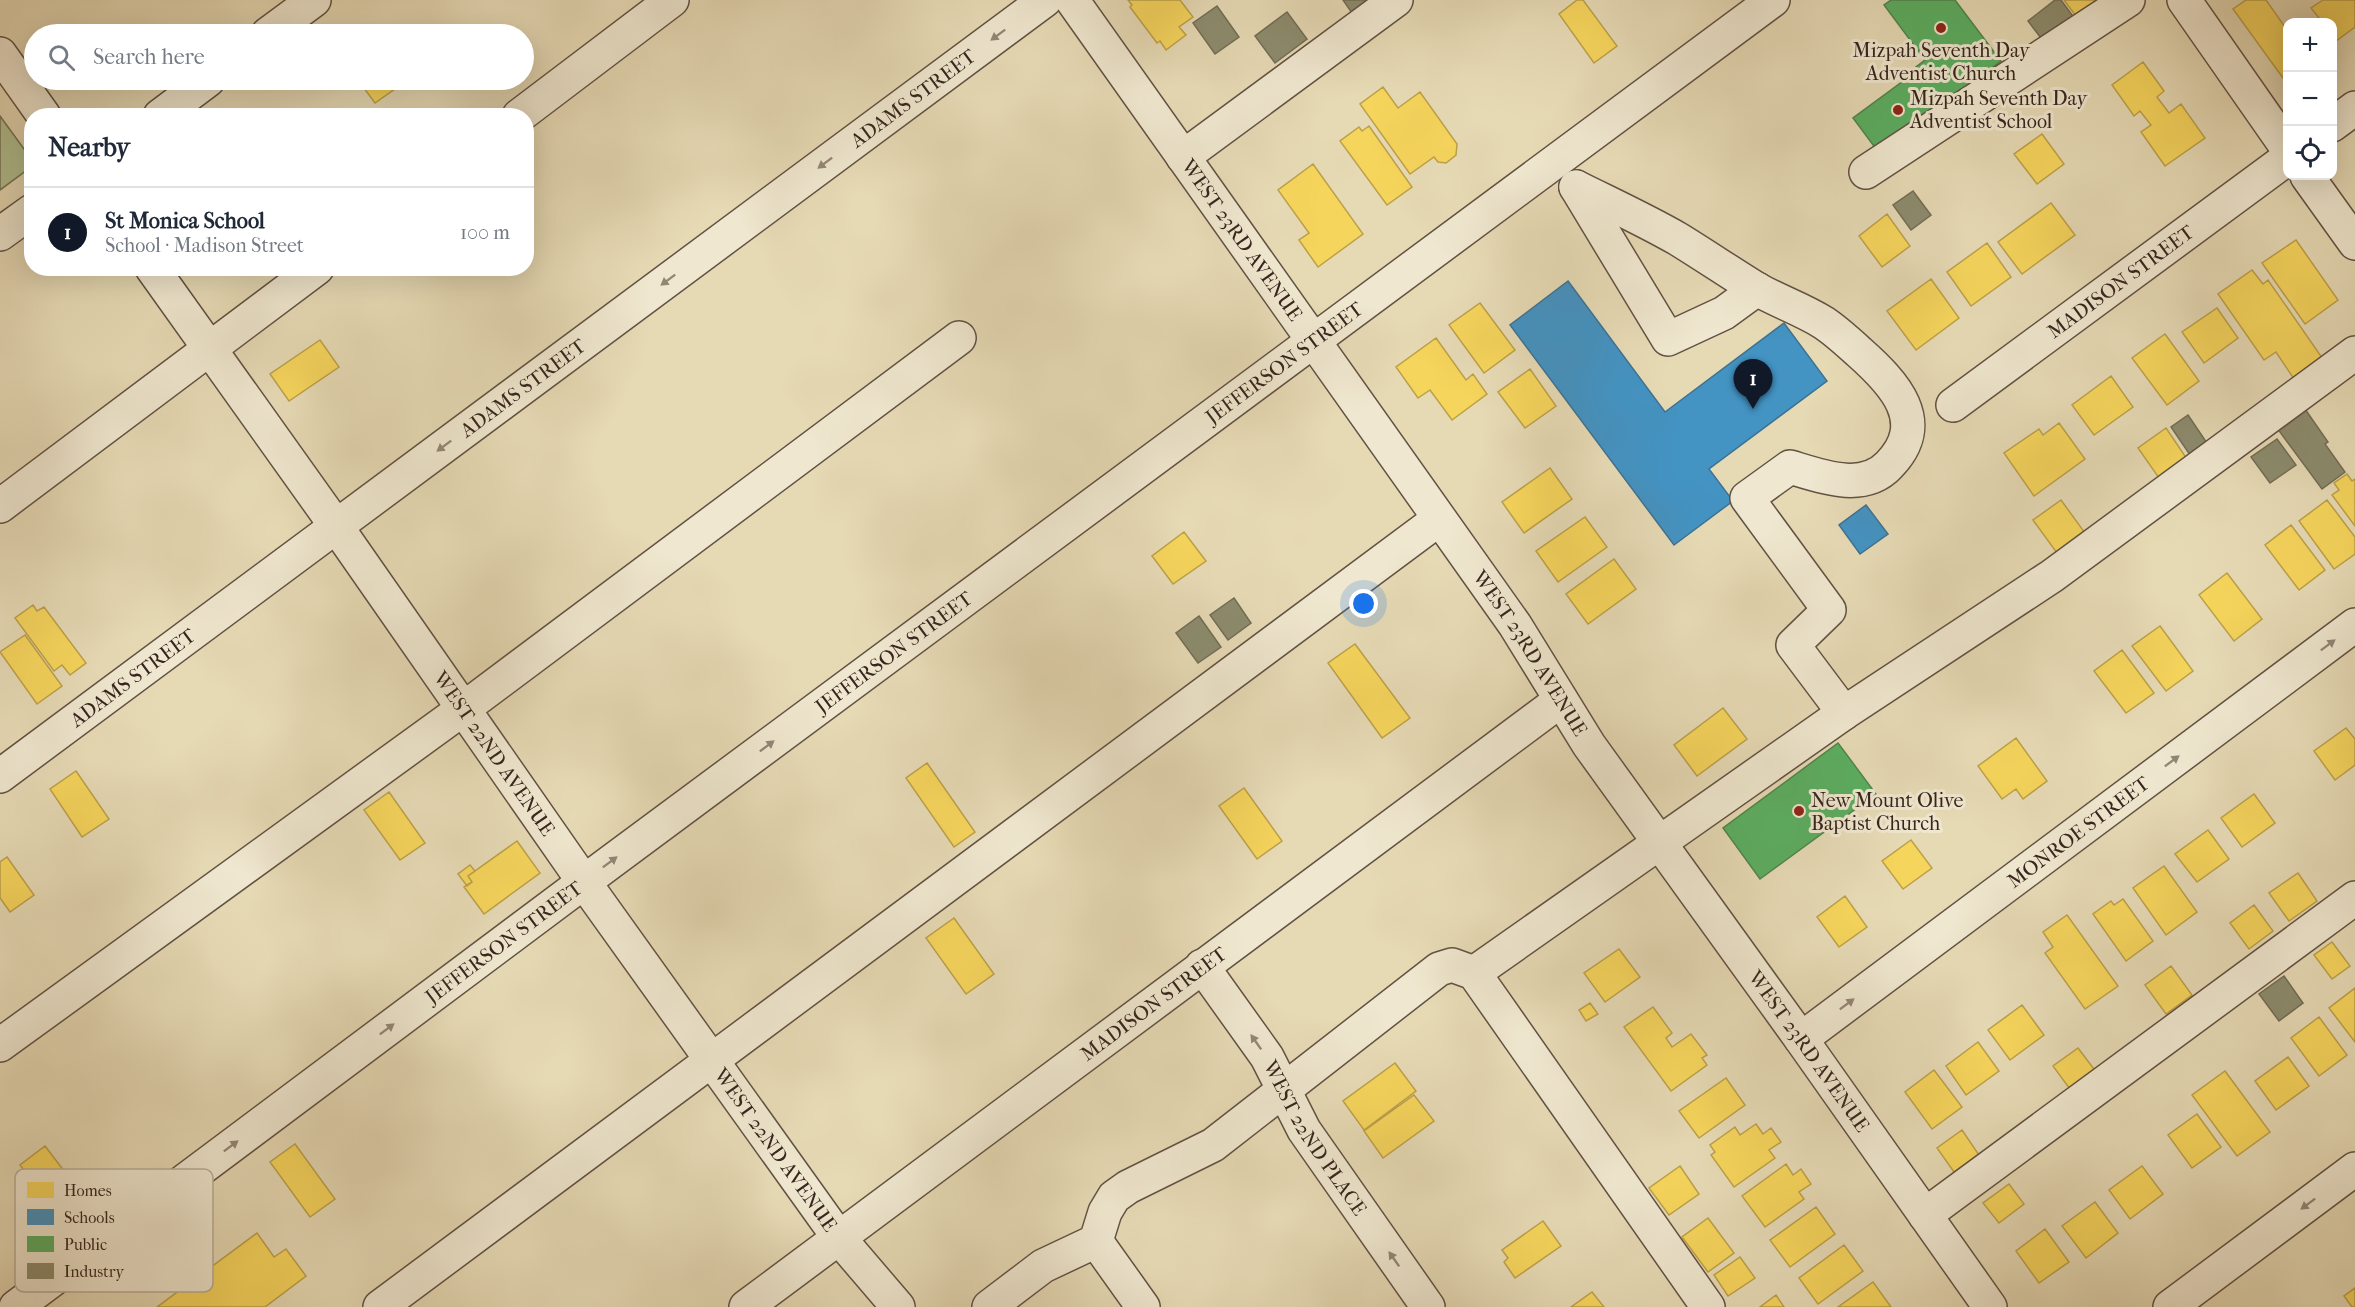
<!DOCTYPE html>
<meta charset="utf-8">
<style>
body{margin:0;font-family:"IM FELL French Canon",serif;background:#f2f2f3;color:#1f2937}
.controls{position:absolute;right:18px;top:18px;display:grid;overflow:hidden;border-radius:12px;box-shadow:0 6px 24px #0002}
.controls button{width:54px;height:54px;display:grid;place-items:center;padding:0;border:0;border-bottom:2px solid #e0e1e3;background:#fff;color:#1f2937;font:30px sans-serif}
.you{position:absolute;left:1364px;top:604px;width:21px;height:21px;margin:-15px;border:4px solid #fff;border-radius:50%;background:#1a73e8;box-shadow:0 0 0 9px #1a73e833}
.badge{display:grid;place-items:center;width:39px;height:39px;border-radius:50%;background:#111827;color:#fff;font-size:20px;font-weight:700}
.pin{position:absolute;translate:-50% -50px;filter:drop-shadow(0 2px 3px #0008)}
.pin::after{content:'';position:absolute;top:32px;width:21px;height:18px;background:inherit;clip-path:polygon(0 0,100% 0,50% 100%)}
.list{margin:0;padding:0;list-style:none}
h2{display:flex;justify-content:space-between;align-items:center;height:78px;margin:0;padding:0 24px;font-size:26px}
h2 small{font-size:20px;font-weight:400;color:#747a83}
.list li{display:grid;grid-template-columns:39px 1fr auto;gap:18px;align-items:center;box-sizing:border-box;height:90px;padding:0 24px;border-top:2px solid #e0e1e3}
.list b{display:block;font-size:22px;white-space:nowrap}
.list p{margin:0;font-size:20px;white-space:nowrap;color:#747a83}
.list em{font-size:20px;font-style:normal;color:#747a83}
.icon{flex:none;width:33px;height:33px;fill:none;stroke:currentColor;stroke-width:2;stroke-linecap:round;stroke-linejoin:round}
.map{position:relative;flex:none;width:2355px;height:1307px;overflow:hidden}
.search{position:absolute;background:#fff;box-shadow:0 6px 24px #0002;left:24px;top:24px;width:510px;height:66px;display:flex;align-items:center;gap:15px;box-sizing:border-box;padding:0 21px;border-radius:33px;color:#747a83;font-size:22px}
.panel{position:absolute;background:#fff;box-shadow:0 6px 24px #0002;left:24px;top:108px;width:510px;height:168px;border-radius:24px}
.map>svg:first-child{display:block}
.green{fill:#b1c191;stroke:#747358;stroke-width:1.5}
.homes{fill:#f6d55c;stroke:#bca049;stroke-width:1.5}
.schools{fill:#4393c3;stroke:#3f7292;stroke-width:1.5}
.public{fill:#5aae61;stroke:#4f854d;stroke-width:1.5}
.industry{fill:#8c8c6e;stroke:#726d56;stroke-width:1.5}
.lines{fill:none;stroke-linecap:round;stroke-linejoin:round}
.minor-casing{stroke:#625244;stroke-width:36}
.minor{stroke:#efe7cf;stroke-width:33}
.oneway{fill:#928676}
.poi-dot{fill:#8f2418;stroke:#efe7cf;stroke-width:2}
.labels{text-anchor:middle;stroke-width:6;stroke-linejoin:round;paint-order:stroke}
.poi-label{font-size:20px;fill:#36251e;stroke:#efe7cf;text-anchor:start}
.street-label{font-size:20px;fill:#36251e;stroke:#efe7cf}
.key{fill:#efe7cf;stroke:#b8ad9a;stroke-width:1.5}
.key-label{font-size:16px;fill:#36251e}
</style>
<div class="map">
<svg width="2355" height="1307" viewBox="0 0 2355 1307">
<rect width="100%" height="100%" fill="#e6dab5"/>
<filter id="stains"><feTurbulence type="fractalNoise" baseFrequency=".00333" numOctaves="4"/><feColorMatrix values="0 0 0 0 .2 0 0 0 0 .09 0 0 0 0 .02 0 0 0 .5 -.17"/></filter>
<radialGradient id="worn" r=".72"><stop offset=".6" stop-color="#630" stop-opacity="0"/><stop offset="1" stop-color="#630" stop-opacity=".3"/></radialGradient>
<path class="green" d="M0,116l32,44 -1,7 -31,23z"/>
<path class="homes" d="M1128,0h52l13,17 -14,10 7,8 -20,15 -6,-9 -3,2 -27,-36 2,-2z
M1577,0h6l34,46 -23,17 -35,-49z
M2064,0h42l-24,24z
M2246,0h20l19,27 3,-2v50l-5,3 -50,-69z
M2323,0h32v27l-19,14 -4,-4v-15h-10l-11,-14z
M2143,62l21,29 -7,6 12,16 12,-9 24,34 -40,28 -24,-34 10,-7 -11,-14 -6,5 -22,-31z
M358,80h36l5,6 -24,17z
M1383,87l15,21 22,-16 37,52 -1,11 -10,8 -8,-1 -4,-5 -24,17 -50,-70z
M1369,126l43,61 -25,18 -47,-64 19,-14 3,4z
M2042,134l22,30 -27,20 -23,-30z
M1313,164l50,70 -45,33 -19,-27 10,-7 -31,-43z
M2051,203l24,32 -53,39 -24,-32z
M1887,214l23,32 -28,21 -23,-31z
M2296,240l42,60 -33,24 -43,-61z
M1987,243l24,34 -40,29 -24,-34z
M2252,270l11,14 5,-4 57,82 -29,20 -20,-30 -12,8 -46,-66z
M1931,279l28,39 -43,32 -29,-39z
M1480,303l35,47 -31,23 -35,-48z
M2217,308l21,30 -34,25 -22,-31z
M2165,334l34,47 -32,24 -35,-47z
M1436,338l30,42 7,-6 14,20 -35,26 -22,-30 -12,8 -22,-31z
M320,340l19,27 -50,34 -19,-27z
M1530,369l26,37 -31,22 -27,-36z
M2111,376l22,31 -39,28 -22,-30z
M2059,423l26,36 -51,37 -30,-43 35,-24 4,6z
M2166,428l21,31 -28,19 -21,-30z
M1550,468l22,31 -48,34 -22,-31z
M2347,474l5,7 3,-2v47l-23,-31 7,-5 -5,-7z
M2061,500l24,33 -28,20 -24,-33z
M2327,500l28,37v17l-21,15 -35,-48z
M1585,517l22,30 -49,35 -22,-31z
M2291,525l34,45 -26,20 -34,-45z
M1184,532l22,29 -33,23 -21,-28z
M1614,559l22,30 -48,35 -22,-30z
M2227,573l35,46 -28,22 -35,-46z
M33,605l4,6 7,-4 42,56 -16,12 -8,-10 -8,6 -39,-53z
M2160,626l33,45 -27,20 -34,-45z
M25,635l37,51 -25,18 -37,-52z
M1355,644l55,74 -28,20 -54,-75z
M2122,650l32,43 -28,20 -32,-42z
M1723,708l24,31 -50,37 -23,-31z
M2346,728l9,11v26l-20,15 -21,-29z
M2016,738l31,43 -24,18 -7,-10 -14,10 -24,-33z
M927,763l48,69 -21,15 -48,-69z
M76,771l33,48 -27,18 -32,-48z
M1244,788l38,53 -25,18 -38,-53z
M389,792l36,51 -25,17 -36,-50z
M2254,794l21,29 -33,24 -21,-29z
M2208,830l21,29 -32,23 -22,-28z
M1911,840l21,28 -29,21 -21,-28z
M517,841l23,32 -56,41 -20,-27 8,-5 -4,-6z
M7,857l27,38 -24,17 -10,-14v-36z
M470,865l5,6 -7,5 4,6 -5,4 -9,-12z
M2164,866l33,46 -31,23 -33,-47z
M2298,873l19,28 -28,20 -20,-28z
M1845,896l22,31 -28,20 -22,-30z
M2123,899l30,42 -27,20 -33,-47 18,-13 3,4z
M2254,905l19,26 -24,18 -19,-26z
M2067,915l51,71 -33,23 -40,-56 8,-6 -10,-15z
M954,918l40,56 -28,20 -40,-56z
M2332,942l18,24 -18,13 -18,-24z
M1619,949l21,28 -35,25 -21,-29z
M2171,966l21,29 -26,19 -21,-29z
M2355,988v54l-26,-34z
M1590,1003l8,11 -12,7 -7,-11z
M2022,1005l22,30 -34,25 -22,-30z
M1653,1007l19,26 -6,5 6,9 19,-13 16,21 -5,3 5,7 -36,26 -47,-64z
M2319,1017l28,38 -28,21 -28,-38z
M1978,1042l21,29 -33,24 -20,-29z
M2078,1048l19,25 -25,19 -19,-26z
M2288,1057l21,29 -33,24 -21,-29z
M1395,1063l21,28 -52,39 -21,-29z
M1934,1070l28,37 -30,22 -27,-37z
M2225,1071l45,61 -33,24 -45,-61z
M1726,1078l19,27 -46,33 -20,-27z
M1414,1095l20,26 -51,37 -19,-27z
M2197,1114l24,33 -29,21 -24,-33z
M1756,1124l7,10 8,-6 10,14 -12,8 6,8 -41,29 -23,-32 4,-3 -5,-7 25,-18 5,8z
M1962,1130l17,25 -25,17 -17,-24z
M295,1144l40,55 -25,18 -40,-55z
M45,1146l36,47 -25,19 -36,-47z
M1786,1164l7,11 8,-6 10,15 -12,8 5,7 -39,28 -23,-31z
M1680,1166l19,28 -30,21 -20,-27z
M2142,1166l21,28 -33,25 -21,-29z
M2009,1184l15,20 -25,19 -16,-20z
M2095,1202l23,31 -32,25 -24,-32z
M1816,1207l19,27 -45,33 -20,-27z
M1708,1218l26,35 -26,19 -26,-35z
M1543,1221l18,25 -46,32 -11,-16 4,-4 -6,-8z
M2045,1229l24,33 -30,21 -23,-32z
M257,1233l17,24 12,-8 20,27 -41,31h-108z
M1844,1245l19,26 -45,33 -19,-26z
M1740,1257l15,21 -27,18 -14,-21z
M1873,1282l18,25h-53z
M2355,1288v19h-3l-8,-11z
M1592,1292l12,15h-33z
M1776,1295l8,12h-24z"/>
<path class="schools" d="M1568,281l97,131 119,-89 43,58 -118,88 24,32 -59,44 -164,-220z
M1866,505l22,29 -28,20 -21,-29z"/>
<path class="public" d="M1891,0h64l46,61 -122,92 -26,-35 65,-48 -2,-3 9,-7 -41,-55z
M1838,743l38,51 -116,85 -37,-51z"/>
<path class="industry" d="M1343,0h33l-22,16z
M2055,0h6l17,23 -31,23 -19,-25z
M1217,6l22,31 -24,17 -22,-31z
M1287,12l20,27 -32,24 -20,-27z
M1913,191l18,24 -20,15 -18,-25z
M2305,409l23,33 -3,2 20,28 -23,17 -45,-61z
M2188,415l19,28 -17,12 -19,-28z
M2277,439l19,26 -26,18 -19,-26z
M1234,598l17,25 -23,17 -18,-25z
M1199,616l22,31 -23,16 -22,-30z
M2284,976l19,27 -24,18 -20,-27z"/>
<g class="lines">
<defs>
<g id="minor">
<path id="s1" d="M1072,0l443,625 74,120 212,294 189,268"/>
<path d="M2184,0l104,149"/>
<path d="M268,34l46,-34"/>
<path d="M0,54l44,62"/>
<path d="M160,116l48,-36"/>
<path d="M519,116l153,-116"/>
<path d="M2332,125l23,-17"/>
<path d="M1183,157l213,-157"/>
<path d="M1866,172l262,-172"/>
<path d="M2307,176l48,67"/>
<path d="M1576,187c34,17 69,33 102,52 26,16 51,33 77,49 22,13 47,21 69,35 12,8 24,19 35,29 35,31 72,70 30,113 -26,28 -69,11 -99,2l-43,31 82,112 -36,35 51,68"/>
<path d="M1576,187l92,152 56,-26 33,-24"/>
<path d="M0,234l32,-23"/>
<path id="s2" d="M152,268l184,258 248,356 255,356 59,69"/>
<path id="s3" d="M1953,405l335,-247"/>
<path d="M0,506l317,-238"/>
<path id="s4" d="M0,776l1045,-776"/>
<path id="s5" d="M1202,966l65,91 37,73 124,177"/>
<path d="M1474,973l370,-260 208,-137 303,-223"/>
<path id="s6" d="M1801,1039l554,-414"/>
<path d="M0,1045l463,-336 496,-371"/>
<path d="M1925,1215l430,-317"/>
<path d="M1096,1241l47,66"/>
<path id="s7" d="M16,1307l592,-443 1165,-864"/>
<path d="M380,1307l1059,-788"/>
<path id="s8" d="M746,1307l815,-607"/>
<path d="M989,1307l54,-41 53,-25 9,-29 9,-15 14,-10 85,-42 226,-176 13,-4 22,8 234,334"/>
<path d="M2170,1307l185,-138"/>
</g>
</defs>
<use href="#minor" class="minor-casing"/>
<use href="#minor" class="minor"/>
</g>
<defs><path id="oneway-solid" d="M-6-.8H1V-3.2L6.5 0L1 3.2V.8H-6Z" transform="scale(1.5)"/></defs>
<g class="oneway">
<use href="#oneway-solid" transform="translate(998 35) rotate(143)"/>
<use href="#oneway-solid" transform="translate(825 163) rotate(143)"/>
<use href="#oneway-solid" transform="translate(668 280) rotate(143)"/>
<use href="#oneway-solid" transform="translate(444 446) rotate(143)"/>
<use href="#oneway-solid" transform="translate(2328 645) rotate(-37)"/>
<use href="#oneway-solid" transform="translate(767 746) rotate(-37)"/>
<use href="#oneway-solid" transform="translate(2172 761) rotate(-37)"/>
<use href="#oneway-solid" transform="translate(610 862) rotate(-37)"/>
<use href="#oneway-solid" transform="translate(1847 1004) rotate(-37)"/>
<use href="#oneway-solid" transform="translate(387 1029) rotate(-37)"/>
<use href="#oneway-solid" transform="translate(1256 1042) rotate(-125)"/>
<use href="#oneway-solid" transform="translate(231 1146) rotate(-37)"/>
<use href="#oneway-solid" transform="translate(2308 1204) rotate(143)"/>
<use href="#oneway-solid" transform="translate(1394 1259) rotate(-125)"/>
</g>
<g class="poi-dot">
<circle cx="1941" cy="28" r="6"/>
<circle cx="1898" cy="110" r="6"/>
<circle cx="1799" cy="811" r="6"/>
</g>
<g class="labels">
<g class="poi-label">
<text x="1941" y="57" text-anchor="middle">Mizpah Seventh Day<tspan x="1941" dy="23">Adventist Church</tspan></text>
<text x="1910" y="105">Mizpah Seventh Day<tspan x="1910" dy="23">Adventist School</tspan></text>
<text x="1811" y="807">New Mount Olive<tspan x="1811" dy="23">Baptist Church</tspan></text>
</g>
<g class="street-label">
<text dy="7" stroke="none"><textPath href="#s4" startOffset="1137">ADAMS STREET</textPath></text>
<text dy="7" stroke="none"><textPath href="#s1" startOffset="294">WEST 23RD AVENUE</textPath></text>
<text dy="7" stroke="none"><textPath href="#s3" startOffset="208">MADISON STREET</textPath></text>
<text dy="7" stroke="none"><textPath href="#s7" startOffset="1581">JEFFERSON STREET</textPath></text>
<text dy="7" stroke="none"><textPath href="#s4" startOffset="651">ADAMS STREET</textPath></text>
<text dy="7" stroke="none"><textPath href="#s7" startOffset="1095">JEFFERSON STREET</textPath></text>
<text dy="7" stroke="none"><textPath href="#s1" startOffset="798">WEST 23RD AVENUE</textPath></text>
<text dy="7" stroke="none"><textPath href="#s4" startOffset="165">ADAMS STREET</textPath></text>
<text dy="7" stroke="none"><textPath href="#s2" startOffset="594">WEST 22ND AVENUE</textPath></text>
<text dy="7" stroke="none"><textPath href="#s6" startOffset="346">MONROE STREET</textPath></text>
<text dy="7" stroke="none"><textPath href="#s7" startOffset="609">JEFFERSON STREET</textPath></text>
<text dy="7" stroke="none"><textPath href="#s8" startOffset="508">MADISON STREET</textPath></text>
<text dy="7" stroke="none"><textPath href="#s1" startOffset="1284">WEST 23RD AVENUE</textPath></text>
<text dy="7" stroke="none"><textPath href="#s5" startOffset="206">WEST 22ND PLACE</textPath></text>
<text dy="7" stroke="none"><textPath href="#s2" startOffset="1080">WEST 22ND AVENUE</textPath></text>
</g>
</g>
<rect x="15" y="1169" width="198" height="123" rx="9" class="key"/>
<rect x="27" y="1182" width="27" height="16" fill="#f6d55c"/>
<rect x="27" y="1209" width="27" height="16" fill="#4393c3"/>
<rect x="27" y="1236" width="27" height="16" fill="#5aae61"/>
<rect x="27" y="1263" width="27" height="16" fill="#8c8c6e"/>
<g class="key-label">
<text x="64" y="1196">Homes</text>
<text x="64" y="1223">Schools</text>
<text x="64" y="1250">Public</text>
<text x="64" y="1277">Industry</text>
</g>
<rect width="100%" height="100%" filter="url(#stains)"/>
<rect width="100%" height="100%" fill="url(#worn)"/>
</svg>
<div class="controls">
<button>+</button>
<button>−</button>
<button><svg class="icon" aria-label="locate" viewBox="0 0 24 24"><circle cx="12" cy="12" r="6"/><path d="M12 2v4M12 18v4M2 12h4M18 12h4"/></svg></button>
</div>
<div class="you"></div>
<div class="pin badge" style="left:1753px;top:409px">1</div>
<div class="search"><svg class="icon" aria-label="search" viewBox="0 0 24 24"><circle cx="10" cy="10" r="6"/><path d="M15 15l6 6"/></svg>Search here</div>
<section class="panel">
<h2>Nearby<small></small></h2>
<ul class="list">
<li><span class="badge">1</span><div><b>St Monica School</b><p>School · Madison Street</p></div><em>100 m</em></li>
</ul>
</section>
</div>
